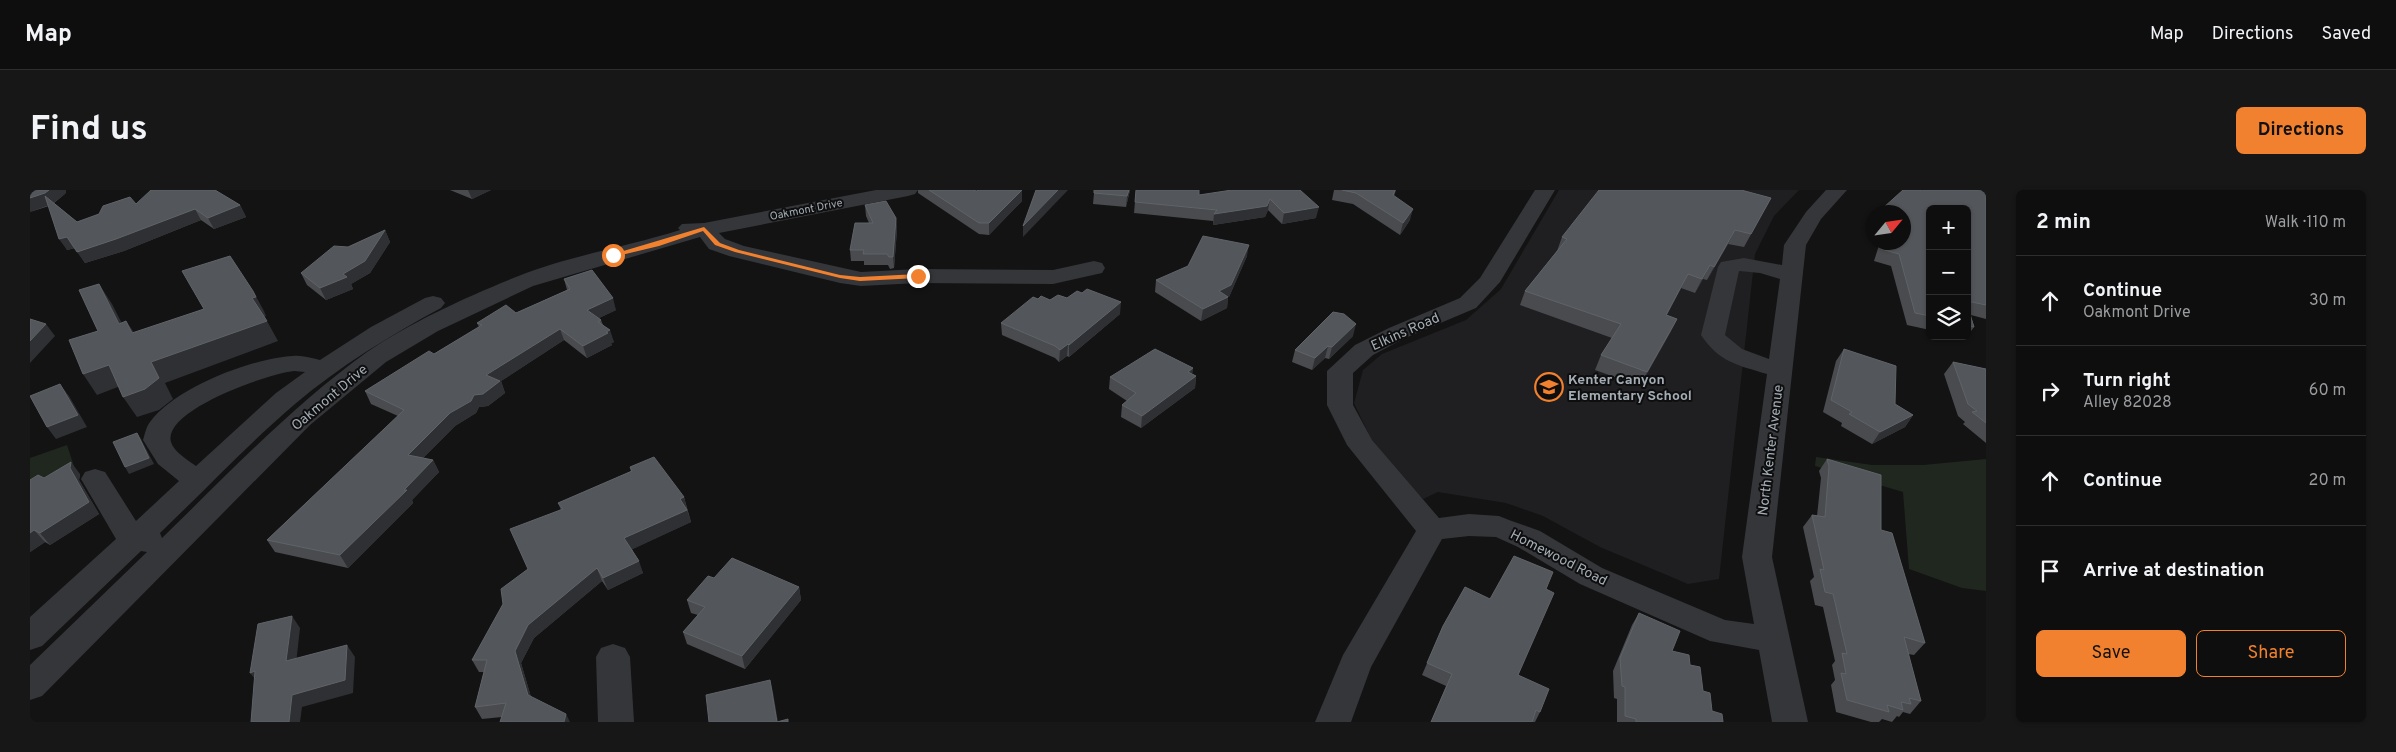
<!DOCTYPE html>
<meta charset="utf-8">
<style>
body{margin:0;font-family:Overpass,sans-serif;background:#171718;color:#f1f3f6}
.controls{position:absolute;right:15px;top:15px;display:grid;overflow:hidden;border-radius:8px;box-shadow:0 1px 4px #0004}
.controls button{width:45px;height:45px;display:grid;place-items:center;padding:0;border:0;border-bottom:1px solid #2e2e2f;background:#0e0e0f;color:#f1f3f6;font:25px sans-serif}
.compass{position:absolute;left:1836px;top:15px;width:45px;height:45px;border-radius:50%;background:#0e0e0f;box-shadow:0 1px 4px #0004;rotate:61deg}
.stop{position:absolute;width:15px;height:15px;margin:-11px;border:4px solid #f1812e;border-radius:50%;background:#fff}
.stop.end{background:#f1812e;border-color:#fff;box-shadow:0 1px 5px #0008}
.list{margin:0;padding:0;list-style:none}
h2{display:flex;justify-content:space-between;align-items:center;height:65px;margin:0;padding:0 20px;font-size:21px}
h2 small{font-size:16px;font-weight:400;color:#9b9c9e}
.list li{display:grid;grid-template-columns:32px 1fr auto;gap:15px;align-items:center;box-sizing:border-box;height:90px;padding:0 20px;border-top:1px solid #2e2e2f}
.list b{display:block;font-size:19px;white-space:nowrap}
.list p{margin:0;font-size:16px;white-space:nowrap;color:#9b9c9e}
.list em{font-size:16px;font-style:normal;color:#9b9c9e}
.actions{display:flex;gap:10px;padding:15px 20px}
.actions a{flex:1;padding:11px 0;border:1px solid #f1812e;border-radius:8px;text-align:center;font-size:18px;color:#f1812e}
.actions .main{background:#f1812e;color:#111}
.icon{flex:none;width:28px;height:28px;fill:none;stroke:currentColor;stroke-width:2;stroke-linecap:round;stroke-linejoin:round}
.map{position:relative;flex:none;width:1956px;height:532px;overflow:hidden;border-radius:8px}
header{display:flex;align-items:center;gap:30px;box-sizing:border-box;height:70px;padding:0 25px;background:#0e0e0f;border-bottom:1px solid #2e2e2f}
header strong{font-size:24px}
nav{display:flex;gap:28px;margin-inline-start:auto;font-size:18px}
.intro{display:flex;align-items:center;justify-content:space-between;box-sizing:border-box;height:120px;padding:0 30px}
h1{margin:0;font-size:35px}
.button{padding:12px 22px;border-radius:8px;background:#f1812e;color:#111;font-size:18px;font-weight:700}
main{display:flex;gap:30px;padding:0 30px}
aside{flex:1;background:#0e0e0f;border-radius:8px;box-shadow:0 1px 4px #0004}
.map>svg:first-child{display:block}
.built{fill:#1f1f21}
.green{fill:#1f271f}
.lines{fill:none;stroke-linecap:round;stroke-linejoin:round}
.minor{fill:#343639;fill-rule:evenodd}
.wall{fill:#494b4f}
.shaded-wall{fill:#2f3033}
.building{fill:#53565a;stroke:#5f6468}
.route{fill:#f1812e}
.labels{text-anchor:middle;stroke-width:4;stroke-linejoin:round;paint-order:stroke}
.far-street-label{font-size:11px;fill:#a4adb5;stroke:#0e0e0f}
.street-label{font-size:14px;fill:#a4adb5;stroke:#0e0e0f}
.poi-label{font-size:14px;font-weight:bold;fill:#a4adb5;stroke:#0e0e0f;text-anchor:start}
</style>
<header>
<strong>Map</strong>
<nav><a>Map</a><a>Directions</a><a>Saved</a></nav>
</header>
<div class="intro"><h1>Find us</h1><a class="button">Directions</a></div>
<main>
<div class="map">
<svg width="1956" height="532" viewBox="0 0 1956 532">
<rect width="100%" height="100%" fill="#131314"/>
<path class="built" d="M1529,0h240l-25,26 -19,38 -36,325 -31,5 -88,-37 -57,-31 -37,-13 -68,-11 -15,7 -10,-9 -42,-51 -17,-36 9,-33 19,-16 84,-34 35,-31z"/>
<path class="green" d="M37,255l7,21 -44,17v-25z
M1786,267l56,8h51l63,-6v132l-24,-3 -53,-19 -6,-77 -88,-26z"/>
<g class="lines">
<path class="minor" d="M846,0h42l-3,4 -7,2 -189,37 6,6 19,7 117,26 57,-3 135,1 41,-9 8,2 3,5 -3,5 -49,11 -135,-1 -57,3 -21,-3 -111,-27 -20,-7 -9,-12 -167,49 -95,45 -52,31 -76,63 -268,271 -12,4v-35l117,-113 -6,-1 -99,95 -12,4v-33l86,-78 -35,-60 4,-7 10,-3 10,3 31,49 43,-40 -21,-17 -15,-24c2,-6 3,-13 7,-18 25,-34 102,-64 143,-66 9,-1 18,2 27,4l51,-33 54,-29 8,-2 8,2 4,5 -4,5c-52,28 -101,58 -146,96 -47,40 -91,87 -135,129l2,5c66,-64 130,-132 205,-186 42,-29 101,-56 149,-75 52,-21 110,-30 164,-47l-2,-2 4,-4 22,-1zM264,181l11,1 -29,21 -80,73c-8,-6 -22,-14 -25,-24 -9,-32 99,-69 123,-71z
M1505,0h20l-55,92 -24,26 -71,30 -32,17 -20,18v32l19,35 67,78 30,-4 30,2 10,4 31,11 62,37 123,52 29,4 -12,-67 25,-183c-30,-9 -48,-12 -66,-39l17,-68 3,-5 23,-4 38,7 2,-20 22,-33 20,-22h21l-26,29 -15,26 -34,312 36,165h-36l-13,-72 -49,-9 -130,-57 -62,-37 -22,-10 -27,-1 -27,3 -71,128 -20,55h-36l28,-67 73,-124 -69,-86 -20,-40v-34l28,-26 34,-17 71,-30 20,-20zM1709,81l21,2 20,6 -11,80 -27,-10 -17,-14z
M583,454l12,4 5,9 4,65h-36l-2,-65 5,-9z"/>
</g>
<path class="wall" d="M420,0h41l-19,9z
M888,0h54l5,1 45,-1v11l-33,34 -10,-1 -61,-41z
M1100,0l-4,17 -33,-3 1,-11z
M1106,0l63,5 101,-5 16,28 -34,6 -14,-14 -3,7 -52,8v-4l-79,-8z
M1304,0h62l-2,6 16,24 -10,15 -47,-31 -21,-4z
M1956,0v129l-15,-4 3,12 -8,11 -10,-2h11v-127h-37v121l-23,-5 -16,-59 -17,-5 6,-19h24v-30h-24l3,-4 38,-17z
M36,3l-12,10 23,19 59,-18 104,1 6,12 -32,12 -13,-9 -77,31 -39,12 -10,-15 -8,2 -18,-44 -19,6z
M1741,8l-27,49 -16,-3 -21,36 -4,-1 -8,14 -14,-5 -14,27 10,4 -7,14 -30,53 -45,-16 6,-15 11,-17 -92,-33 5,-14 32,-40 5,-14z
M835,15l31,13 1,12 -3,38 -4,1 -2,-4h-24v-4h-13l-1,-11 19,-27 -3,-7z
M355,40l5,12 -20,31 -19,11 2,5 -27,11 -19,-15 -6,-12 47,-26z
M1217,66l-18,41h-1l-1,11 -26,13 -46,-29 1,-12z
M534,89l52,31 -17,8 2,2 2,5 11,17 -3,1 1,2 -25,13 -23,-18 -63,41 4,12 -17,13 -9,1 -3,6 -21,13 -32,32 10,2 6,12 -27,28 1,3 -65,65 -73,-16 -8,-12 131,-124 -27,-12 -6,-13 69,-37 45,-27 -2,-4 39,-10 51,-23z
M1037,108l53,16 -51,43 -2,-1 -8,6 -4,-4 -53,-23 -1,-12 37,-24 12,1z
M1323,146l-24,23 -4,-1 -13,12 -20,-8 3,-12z
M1814,159l51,55 18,11 -8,12 -33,17 -31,-18 1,-3 -19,-11 13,-51z
M1923,172l33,7v74l-23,-19 2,-2 -7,-6 -14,-42z
M1163,178l-1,6 4,2 -1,12 -54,40 -20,-11 1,-12 5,-4 -18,-12 1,-12z
M1797,269l54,71 44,113 -11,12 -6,-1 13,47 -11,13 -7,-2 -4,5 -2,-1 -5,6 -10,-3 -3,3h-8l-35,-10 -5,-27 4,-5 -3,-15 3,-4 -12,-54 -8,-2 -5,-24 4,-4 -11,-50 9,-12 5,1 4,-38 -2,-7z
M600,277l54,30 7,25 -59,27 11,24 -35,17 -6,-9 -68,57 -13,25 10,34 -29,20 -20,2 -7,-12 9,-35h-5l-7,-12 56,-91 33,-59 -3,-7 73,-31z
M50,284l-1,6 20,34 -49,31 -5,-3 -15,10 14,-74z
M684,388l85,9 2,13 -56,69 -58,-25 -4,-12 15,-17 -7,-2 -4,-13z
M1516,399l-28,86 22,37 -5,10h-104l15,-36 -24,-11 21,-49 47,-27z
M1609,423l33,38 18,14 22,46 11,11h-106v-23l-3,-1 -1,-27 19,-46z"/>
<path class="shaded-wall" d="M19,0h17v3l-14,11 -22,8v-14z
M438,0h23l-19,9z
M992,0v11l-33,34v-12z
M1028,0h10l-45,47v-11z
M1099,0h1l-4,17 1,-11z
M1240,9l-2,11 -3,7 -52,8 1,-11z
M210,15l6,12 -32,12 -6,-11z
M1289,17l-3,11 -34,6 2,-11z
M165,19l6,11 -77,31 -39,12 -8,-11z
M1383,19l-3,11 -10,15 3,-12z
M866,28l1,12 -3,38 -1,-11z
M355,40l5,12 -20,31 -19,11 2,5 -27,11 -6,-12 23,-14z
M1705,40l-7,14 -21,36 7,-13z
M37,47l8,11 -8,2 -8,-11z
M1219,55l-2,11 -18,41h-1l-1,11 -26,13 2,-12 16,-18z
M1680,75l-7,14 -8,14 7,-14z
M1658,84l-7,14 -22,41 7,-14z
M69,94l13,20 20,39 -13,-19z
M223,101l11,20 2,5 -3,2 -11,-20z
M583,108l3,12 -25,12 -4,-12z
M1091,112l-1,12 -51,43v-12z
M1647,129l-7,14 -30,53 7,-14z
M96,131l14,20 -8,-8z
M237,131l11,20 -113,42 8,16 -14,11 -22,7 -14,-20 28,-35z
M16,134l9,12 -25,27v-22z
M1326,134l-3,12 -24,23 3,-12z
M530,139l4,11 -63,41 4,12 -17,13 -9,1 -3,6 -21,13 -41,41 -6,-12 42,-42 36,-38z
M580,140l4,12 -3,1 1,2 -25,13 -4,-12z
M1038,154l-1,12 -8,6 1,-12z
M1298,156l-3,12 -13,12 3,-12z
M79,175l14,20 -26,10 -14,-21z
M1163,178l-2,12 5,-4 -1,12 -54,40 1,-12 46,-44z
M30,194l9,12 18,31 -31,12 -9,-12z
M1883,225l-8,12 -33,17 8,-12z
M107,243l4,6 13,25 -25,10 -4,-7z
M403,270l6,12 -27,28 1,3 -65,65 -8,-13z
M41,272l9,12 -1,6 20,34 -49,31 -10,-12 30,-65z
M654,307l3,13 -7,-11z
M657,320l4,12 -62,29 -5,-13z
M4,340l11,12 -15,10v-19z
M609,371l4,12 -35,17 -5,-12z
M567,378l5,13 -68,57 -13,25 13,44 -6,-12 -13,-44 13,-26z
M769,397l2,13 -56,69 -3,-13z
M262,426l8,12 -5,45 -9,-12z
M317,455l8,12 -2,36 -51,14 -2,15h-11l3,-27z
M225,481l5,14 -10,-12z
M740,490l3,12 5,30h-1z
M536,524l4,8h-6z"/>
<path class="building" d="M0,0h19l-4,3 -15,5z
M121,0h64l25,15 -32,13 -13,-9 -79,30 -39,13 -10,-15 -8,2 -14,-43 32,26 22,-8 4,-8 27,-9 6,7z
M899,0h43l5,1 1,-1h44l-33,33h-10z
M1006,0h22l-35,36z
M1064,0h35l-2,6 -33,-3z
M1106,0h63v5l33,-5h68l19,17 -35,6 -14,-14 -3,7 -53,8 3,-4 -82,-8z
M1312,0h53l-2,5 20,14 -10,14 -47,-30z
M1569,0h142l30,8 -20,36 -16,-4 -21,37 -4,-2 -8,14 -14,-5 -22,41 11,4 -30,53 -46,-17 20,-31 -96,-33 42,-52 -5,-2z
M1873,0h17l1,1 2,-1h63v115l-19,-4v-92h-37v107l-15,-3 -16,-59 -18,-5 2,-7h21v-30h-11l-10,-4z
M856,11l10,17 -3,39h-4l-2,-3h-24l1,-4h-14l5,-27h18l-8,-18z
M355,40l-20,31 -22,13 4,3 -27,11 -19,-15 33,-27 14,1z
M1173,46l46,9 -18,40 -12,6 9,6 -25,12 -47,-29 32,-14z
M200,66l23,35 3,6 -4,1 15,23 -116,41 8,16 -14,11 -22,8 -14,-32 -26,9 -14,-34 29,-9 -19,-41 20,-6 20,40 7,-3 6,12 72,-24 -22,-38z
M562,80l21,28 -26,12 14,10 -3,2 12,8 -4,2 2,1 -25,13 -23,-17 -74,46 14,6 -17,13 -9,1 -3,6 -21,12 -42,42 25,5 -29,30h3l-67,65 -73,-15 137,-130 -39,-19 64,-40 5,3 48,-29 -5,-2 29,-18 10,8 54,-24 -6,-10z
M1057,99l34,13 -52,43 -1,-1 -8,6 -5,-4 -54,-23 32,-26 5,2 3,-3 9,4 8,-5 9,3 10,-7 5,2z
M1937,116l7,21 -7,-2z
M1303,122l11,2 12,10 -24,23 -4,-1 -13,12 -20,-8z
M0,129l16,5 -16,17z
M1125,159l38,19 -5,4 8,4 -54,40 -20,-11 14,-12 -26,-16z
M1814,159l52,17 -1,38 18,11 -33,17 -31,-18 3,-2 -21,-12z
M1923,172l33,7v54l-14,-11 5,-1 -9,-7z
M30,194l18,31 -31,12 -17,-31z
M107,243l12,25 -24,9 -12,-25z
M624,267l30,40 -4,2 7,11 -63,28 15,23 -36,17 -6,-10 -69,57 -13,26 13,44 38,19 -2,8h-64l6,-19 -31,4 12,-47h-15l31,-56 -2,-15 27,-20 -18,-40 53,-20 -5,-6 74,-32 -2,-4z
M1797,269l54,16v55l11,3 33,110 -21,-6 17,64 -12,-3 2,6 -10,-2 2,8 -16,-5 2,7 -42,-12 -6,-27 5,1 -4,-21 5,1 -14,-60 -8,-2 -5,-23 4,1 -12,-55 13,2 4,-51z
M41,272l-1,6 19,34 -49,31 -6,-3 -4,3v-53l8,-5 6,3z
M1484,366l39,16 -7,17 8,4 -36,82 31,14 -9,23 -4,-2 -4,12h-101l21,-48 -25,-11 16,-37 22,-39 25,12z
M702,368l67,29 -57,69 -59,-24 22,-25 -18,-7 21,-24 6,2z
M1609,423l41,18 -8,20 17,4 1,10 10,2 3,24 7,2 2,18 10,3 1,8h-87v-3l-11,-3v-29l-3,-1 -2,-28z
M262,426l-6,45 61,-16 -2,35 -53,15 -3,27h-38l4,-51 -5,2 8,-49z
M740,490l7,42 11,-3v3h-79l-3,-27z"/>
<path class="route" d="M674,37l16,16 19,7 101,25 20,2 58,-3 4,2 -4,2 -58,3 -20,-3 -105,-26 -20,-7 -12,-14 -44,15 -46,11 -3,-2z"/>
<defs>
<symbol id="school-ring" viewBox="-11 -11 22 22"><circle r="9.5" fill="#0e0e0f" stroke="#f1812e" stroke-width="1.5"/><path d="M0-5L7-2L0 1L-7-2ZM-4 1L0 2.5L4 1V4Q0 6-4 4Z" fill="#f1812e"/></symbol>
</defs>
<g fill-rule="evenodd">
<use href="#school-ring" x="1503" y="181" width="32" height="32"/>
</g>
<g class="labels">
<g class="far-street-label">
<text transform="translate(776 19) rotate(-11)" y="4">Oakmont Drive</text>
</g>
<g class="street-label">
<text transform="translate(1375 141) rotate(-24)" y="5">Elkins Road</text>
<text transform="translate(299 207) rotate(-40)" y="5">Oakmont Drive</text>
<text transform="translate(1740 260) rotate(-83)" y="5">North Kenter Avenue</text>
<text transform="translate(1529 367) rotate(27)" y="5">Homewood Road</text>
</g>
<g class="poi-label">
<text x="1538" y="194">Kenter Canyon<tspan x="1538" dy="16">Elementary School</tspan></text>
</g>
</g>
</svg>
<div class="controls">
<button>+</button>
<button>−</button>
<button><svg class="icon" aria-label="layers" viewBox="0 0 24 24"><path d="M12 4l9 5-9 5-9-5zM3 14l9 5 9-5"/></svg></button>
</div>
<svg class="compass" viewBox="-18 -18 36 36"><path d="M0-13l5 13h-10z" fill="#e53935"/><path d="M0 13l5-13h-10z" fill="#9b9c9e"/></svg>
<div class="stop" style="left:583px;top:65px"></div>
<div class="stop end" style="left:888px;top:86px"></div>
</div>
<aside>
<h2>2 min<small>Walk · 110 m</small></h2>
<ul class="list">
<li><svg class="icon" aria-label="ahead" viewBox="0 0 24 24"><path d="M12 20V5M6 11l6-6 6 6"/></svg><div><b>Continue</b><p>Oakmont Drive</p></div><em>30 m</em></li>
<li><svg class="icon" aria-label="right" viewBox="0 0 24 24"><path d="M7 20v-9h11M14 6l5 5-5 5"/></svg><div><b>Turn right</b><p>Alley 82028</p></div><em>60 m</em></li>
<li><svg class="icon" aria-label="ahead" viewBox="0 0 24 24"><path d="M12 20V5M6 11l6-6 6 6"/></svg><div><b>Continue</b></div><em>20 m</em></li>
<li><svg class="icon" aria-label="arrive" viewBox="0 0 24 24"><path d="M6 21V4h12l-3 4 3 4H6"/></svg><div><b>Arrive at destination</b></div></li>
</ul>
<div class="actions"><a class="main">Save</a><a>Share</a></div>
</aside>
</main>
